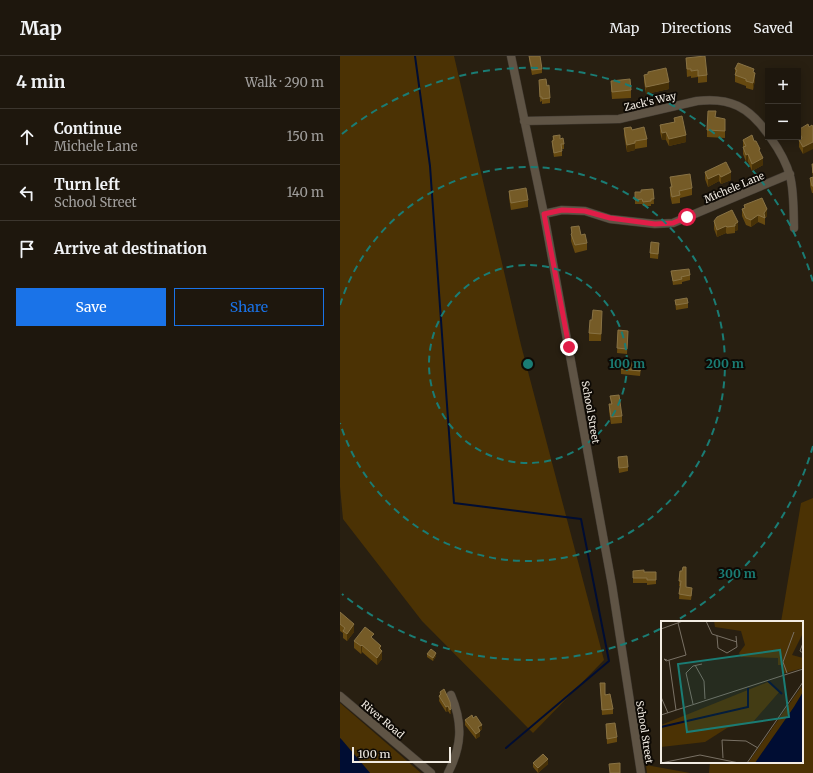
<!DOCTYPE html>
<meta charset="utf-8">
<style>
body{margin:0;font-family:Merriweather,serif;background:#262016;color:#f1f3f6}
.controls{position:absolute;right:12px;top:12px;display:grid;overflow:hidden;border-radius:0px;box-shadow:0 2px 10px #0003}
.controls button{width:36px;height:36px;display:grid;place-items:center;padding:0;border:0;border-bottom:1px solid #3c362e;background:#1e170d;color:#f1f3f6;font:20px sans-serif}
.scale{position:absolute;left:12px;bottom:10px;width:99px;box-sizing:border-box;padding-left:4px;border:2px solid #f2ece3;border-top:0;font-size:11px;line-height:14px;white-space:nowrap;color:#f2ece3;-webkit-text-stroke:3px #0e0a05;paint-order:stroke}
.stop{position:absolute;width:12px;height:12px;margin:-9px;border:3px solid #e11d48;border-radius:50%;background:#fff}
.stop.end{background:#e11d48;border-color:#fff;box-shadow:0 1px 4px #0008}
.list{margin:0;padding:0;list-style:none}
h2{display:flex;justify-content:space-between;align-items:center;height:52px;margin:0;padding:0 16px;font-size:17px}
h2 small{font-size:13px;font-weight:400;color:#a19f9d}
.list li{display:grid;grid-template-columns:26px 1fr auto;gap:12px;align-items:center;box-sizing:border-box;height:56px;padding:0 16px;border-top:1px solid #3c362e}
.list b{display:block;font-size:15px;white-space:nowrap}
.list p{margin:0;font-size:13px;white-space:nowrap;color:#a19f9d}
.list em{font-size:13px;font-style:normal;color:#a19f9d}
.actions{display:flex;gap:8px;padding:12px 16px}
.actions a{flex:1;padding:9px 0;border:1px solid #1a73e8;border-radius:0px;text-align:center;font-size:14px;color:#1a73e8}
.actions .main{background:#1a73e8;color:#fff}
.icon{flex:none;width:22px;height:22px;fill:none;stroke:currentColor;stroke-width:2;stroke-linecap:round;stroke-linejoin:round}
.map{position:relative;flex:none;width:473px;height:717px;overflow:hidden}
header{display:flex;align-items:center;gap:24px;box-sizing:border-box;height:56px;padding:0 20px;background:#1e170d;border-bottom:1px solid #3c362e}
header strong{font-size:19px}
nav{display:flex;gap:22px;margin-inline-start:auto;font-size:14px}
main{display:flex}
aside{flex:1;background:#1e170d}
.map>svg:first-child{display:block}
.green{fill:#4b3204}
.water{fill:#000d33}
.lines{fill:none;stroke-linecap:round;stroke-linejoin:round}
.stream{stroke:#000d33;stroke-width:2}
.minor-casing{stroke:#423b33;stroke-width:9}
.minor{stroke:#5f5445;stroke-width:8}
.wall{fill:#664910}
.shaded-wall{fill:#473107}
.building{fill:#755b27;stroke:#887244}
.route{stroke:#e11d48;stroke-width:5}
.ring{fill:none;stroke:#1a7c74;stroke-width:2;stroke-dasharray:7 5}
.labels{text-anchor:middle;stroke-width:4;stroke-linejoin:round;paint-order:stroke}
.street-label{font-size:10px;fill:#f2ece3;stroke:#0e0a05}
.inset-river{fill:none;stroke:#000d33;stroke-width:2}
.inset-road{fill:none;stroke:#797165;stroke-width:1}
.view{fill:#1a7c74;fill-opacity:0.15;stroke:#1a7c74;stroke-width:2}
.inset-edge{fill:none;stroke:#f2ece3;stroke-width:2}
.centre{fill:#1a7c74;stroke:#0e0a05;stroke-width:2}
.ring-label{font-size:12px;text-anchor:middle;font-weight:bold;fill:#1a7c74;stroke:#0e0a05;stroke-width:4;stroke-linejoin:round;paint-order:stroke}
</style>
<header>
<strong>Map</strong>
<nav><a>Map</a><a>Directions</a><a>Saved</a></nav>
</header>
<main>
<aside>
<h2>4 min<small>Walk · 290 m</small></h2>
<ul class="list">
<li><svg class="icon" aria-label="ahead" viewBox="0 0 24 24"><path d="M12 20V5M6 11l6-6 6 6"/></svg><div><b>Continue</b><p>Michele Lane</p></div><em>150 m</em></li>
<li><svg class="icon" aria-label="left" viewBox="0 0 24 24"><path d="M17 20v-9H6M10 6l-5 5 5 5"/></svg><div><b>Turn left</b><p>School Street</p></div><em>140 m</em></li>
<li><svg class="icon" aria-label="arrive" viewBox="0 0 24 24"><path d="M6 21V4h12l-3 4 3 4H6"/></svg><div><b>Arrive at destination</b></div></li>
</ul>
<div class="actions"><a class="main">Save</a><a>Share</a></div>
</aside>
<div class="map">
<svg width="473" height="717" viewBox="0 0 473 717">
<rect width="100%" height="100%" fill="#281f11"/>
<path class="green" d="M0,0h114l67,289 83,315 -71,73 -111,-112 -79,-102 -3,-32z
M473,442v275h-104l1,-11h92v-140h-21l20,-119z
M0,647l81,70h-51l-30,-35z
M306,709l44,8h-43z"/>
<path class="water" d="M0,682l2,2 28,33h-30z"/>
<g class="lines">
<path class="stream" d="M75,0l15,110 24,337 127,16 28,142 -103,87"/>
<defs>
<path id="minor" d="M171,0l33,158 68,371 29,188
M184,65l95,-2 78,-18c33,-4 52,6 71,33
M430,81c25,35 23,50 24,91
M204,158l18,-4 23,1 25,8 45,5 18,-1 117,-49
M0,640l91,77
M108,717c14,-27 15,-50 3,-78"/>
</defs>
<use href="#minor" class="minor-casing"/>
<use href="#minor" class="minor"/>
</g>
<path class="wall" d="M189,0l13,13v4l-10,2 -3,-15z
M346,2l21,17v7l-9,1v-6l-7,1v-2l-4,1z
M395,13l19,4 1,7 -2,10 -7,-2v-2l-11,-4z
M304,19l25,14 -23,5 -2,-12z
M199,24l8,6 3,12v5l-8,1v-3l-2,1z
M271,25l20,9v8l-19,1 -1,-11z
M334,62l12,24 -17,4 -3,-6h-4l-2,-8v-7l14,-3z
M385,70v12l-18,-1v-7z
M469,71l-6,27 -4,-7v-7l-1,-3v-7z
M284,72l8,2 15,9v8l-12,2v1l-8,2 -3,-17z
M213,80l7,3 4,5v5h-2v7l-8,1 -2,-12z
M403,84l11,1 6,11 3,13 -11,6 -4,-9h-2l-3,-8z
M472,108h1v29h-1l-2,-8v-7l3,-1 -1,-6z
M365,116h26v8l-10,4 -2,-3 -11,6 -3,-8z
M330,121l22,11v7l-12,3v5l-8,1 -2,-9v-8h1z
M313,133l1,15h-3v2h-8l-1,-2h-7v-12h6z
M169,135l19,9v7l-17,3 -2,-12z
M404,149l23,11 -2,2v7l-7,-3 -7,5 -5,-2 -4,-9v-7l2,-1z
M392,154l6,20 -3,1v2l-8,1 -1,-1 -9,4 -3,-8v-8z
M231,171l16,16v7l-12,3 -4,-12z
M319,192l-1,11 -8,-1v-5z
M331,215l19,4v5l-8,2v2l-9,1z
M335,244l13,3v5l-12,2z
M262,262l-1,23h-12v-8l3,-13z
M278,274l10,1 -1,23 -10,-1z
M301,312l-1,8 -19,-2v-5z
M270,340l12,20v7l-11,1 -2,-13v-7h2z
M278,401l10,10v4l-9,2 -1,-11z
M293,515l11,1h12v12l-9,1v-2h-14z
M340,515l6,16 6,6 -1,7 -12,-1 1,-13h-1z
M0,556l14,20 -7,9 -4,-3v-5l-3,-2z
M34,584l7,10 1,9 -5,6 -15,-13 -1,2 -7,-6v-7z
M87,598l9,2 -3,5 -6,-4z
M260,627l13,26v5l-11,1z
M104,633l7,24 -1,1 -2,-3 -2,1 -7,-11 1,-9z
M125,664l17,9 -2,2v5l-4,3 -11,-14z
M266,668l11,13v5l-10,2z
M193,707l15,1 -10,9 -5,-6z"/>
<path class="shaded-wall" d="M415,17v7l-2,10v-7z
M329,26v7l-23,5v-7z
M326,76v8h-4v-7z
M346,79v7l-17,4v-7z
M473,86v7l-10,5v-7z
M295,87v7l-8,2v-7z
M408,98v8h-2v-7z
M423,102v7l-11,6v-7z
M391,116v8l-10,4v-7z
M379,118v7l-11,6v-8z
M427,153v7l-2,2 -1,-5z
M418,159v7l-7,5v-7z
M398,166v8l-3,1v2v-9z
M386,170v7l-9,4v-7z
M14,568v8l-7,9v-7z
M22,589v7l-1,2v-8z
M41,590v7l1,-2v8l-5,6v-7l2,-10z
M96,597v3l-3,5v-3z
M108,650v5l-2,1v-5z
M111,653v4l-1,1v-4z
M142,669v4l-2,2v5l-4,3v-5l2,-7z
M208,703v5l-10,9v-5z"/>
<path class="building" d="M189,0h11l2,13 -10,1z
M365,0l2,19 -9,1v-6l-7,1v-2h-4l-1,-11z
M398,7l16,6 -1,3 2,1 -2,10 -7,-2v-2l-11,-4 2,-5 -2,-1z
M326,12l3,14 -23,5 -2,-12 4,-1v-2z
M206,23l1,7 2,-1 1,13 -8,1v-2h-2l-1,-17z
M290,23l1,11 -19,2 -1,-11z
M368,55h8l-1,6 10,2v12l-18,-1z
M342,60l4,19 -17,4 -3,-7 -4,1 -2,-8 15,-3 -1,-4z
M468,68l1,3 3,-2 1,2v15l-10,5 -4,-7 3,-2 -4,-8z
M291,71l1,3 12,-3 3,12 -12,2v2l-8,2 -3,-17z
M220,79v4l3,-1 1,6h-3l1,7 -8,2 -2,-12 2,-1 -1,-4z
M412,79l2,6h2l4,8 -1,1 4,8 -11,6 -4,-10 -2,1 -3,-8 3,-1 -3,-6z
M386,106l5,10 -10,5 -2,-3 -11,5 -3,-7z
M472,108h1v9z
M350,118l2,14 -13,3 1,4 -8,2 -2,-10h2l-2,-10z
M473,121v9h-1l-2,-8z
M186,132l2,12 -17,3 -2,-12z
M313,133l1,10h-3v2l-8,1 -1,-3 -7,1v-8h6v-2z
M422,142l5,11 -3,4 1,5 -7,-3 -7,5 -5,-2 -4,-9 3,-1 -1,-3z
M392,154l6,12 -3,2v2l-8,1 -1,-1 -9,4 -3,-9 3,-4z
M239,170l2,9 4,-1 2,9 -12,2 -4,-11 1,-1 -1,-6z
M311,186l8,1 -1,11 -8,-1z
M349,213l1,6 -9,2 1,2 -9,2 -2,-10z
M347,242l1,5 -12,2 -1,-5z
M253,254l9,1 -1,23 -12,-1 1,-13h2z
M278,274l10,1 -1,18 -10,-1z
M281,305l20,2 -1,8 -19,-2z
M279,339l3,21 -11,1 -2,-13h3l-2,-8z
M287,400l1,11 -9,1 -1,-11z
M343,511h3v20l6,1 -1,8 -12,-2 2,-13h-2l1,-10h2z
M304,514v2h12v8h-9v-2h-14v-7z
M0,556l14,12 -7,10 -4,-3 2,-3 -5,-4z
M25,571l9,7 -3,3 10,9 -2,2 3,3 -5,7 -15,-13 -1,1 -7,-5z
M91,593l5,4 -3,5 -6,-4z
M260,627h5v12l5,-1 3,15 -11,1z
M104,633l6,13 1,7 -1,1 -2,-4 -2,1 -7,-11 2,-2 -1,-2z
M132,659l1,3 3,-2 6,9 -4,2 2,4 -4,3 -11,-14z
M275,667l2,14 -10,2 -1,-15z
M321,688h1v8z
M203,698l5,5 -10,9 -5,-5z
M280,707v10h-10l-1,-9z"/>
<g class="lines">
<path class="route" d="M229,291l-25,-133 18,-4 23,1 25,7 45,6 18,-1 14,-6"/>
</g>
<g class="ring">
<circle cx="188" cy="308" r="99"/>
<path d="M0 249A197 197 0 1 1 0 367"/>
<path d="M473 390A296 296 0 0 1 334 566M320 573A296 296 0 0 1 2 538M2 78A296 296 0 0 1 473 226"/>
</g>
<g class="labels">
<g class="street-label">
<text transform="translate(310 45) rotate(-13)" y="4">Zack's Way</text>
<text transform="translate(394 131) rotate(-23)" y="4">Michele Lane</text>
<text transform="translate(251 356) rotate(80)" y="4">School Street</text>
<text transform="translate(43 663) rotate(40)" y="4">River Road</text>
<text transform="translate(305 676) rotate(81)" y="4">School Street</text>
</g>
</g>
<g transform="translate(321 565)">
<rect width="142" height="142" fill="#281f11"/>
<path d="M53,0h89v12l-11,22 11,3v10l-21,6v-9h-4v-7l-37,-1 -2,-4 6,-8 -4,-14 -26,-4zM107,61l12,9 -27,31 -26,6 -22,14 -44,5v-22zM140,66l2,5 -9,15 -39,56h-7z" fill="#4b3204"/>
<path d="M142,71v71h-48l39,-56z" fill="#000d33"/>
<path class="inset-river" d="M107,60l14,13M0,106l87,-20v-19"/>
<path class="inset-road" d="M45,0l6,13 25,8M0,8l22,-8M56,15l1,12 9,5 10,-6 -1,-11M142,22l-3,8 3,2M6,39l-3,-1 2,2 20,-6 -8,-32M8,39l7,50M34,44l9,16 1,18M126,52l-4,-11 11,-30M0,76l7,16M32,83l-7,-31 7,-7 9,-2M0,94l142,-46M62,137l-1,-18 24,1 12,7M0,142l39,-8 39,8M86,142l56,-81"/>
<path class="view" d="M119,29l9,67 -102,15 -9,-68z"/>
<rect width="142" height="142" class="inset-edge"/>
</g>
<circle cx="188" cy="308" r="6" class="centre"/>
<g class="ring-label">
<text x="287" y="312">100 m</text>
<text x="385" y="312">200 m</text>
<text x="397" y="522">300 m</text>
</g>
</svg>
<div class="controls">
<button>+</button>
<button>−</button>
</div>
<div class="scale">100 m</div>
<div class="stop" style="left:347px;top:161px"></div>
<div class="stop end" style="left:229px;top:291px"></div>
</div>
</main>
